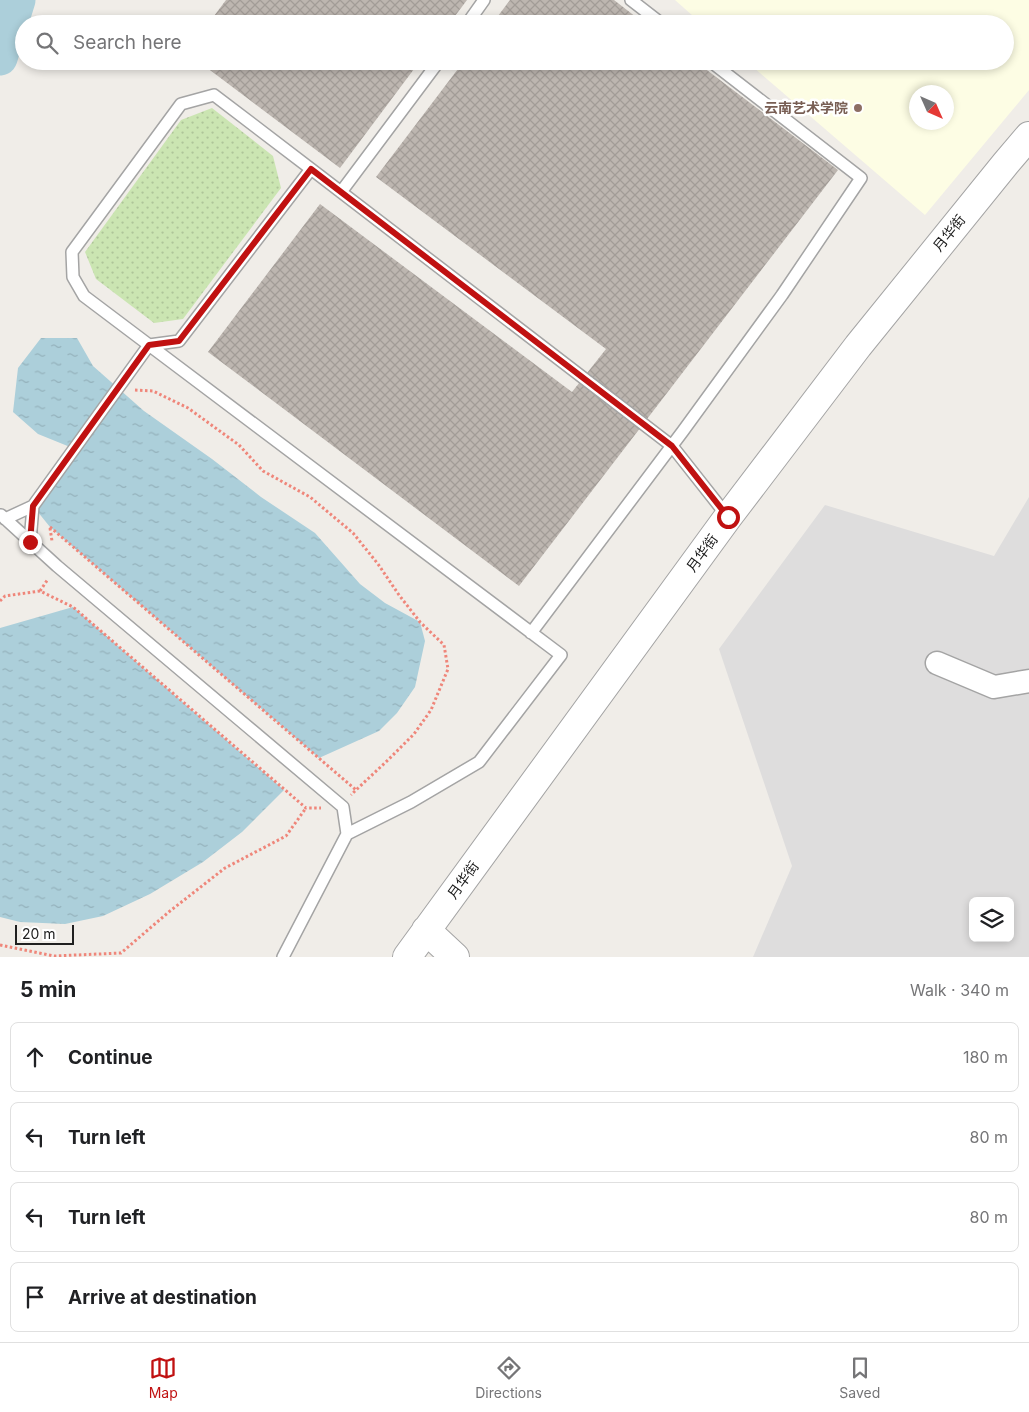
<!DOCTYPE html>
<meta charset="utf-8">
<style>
body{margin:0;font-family:Inter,"Noto Sans SC",sans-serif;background:#f6f6f6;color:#202124}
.controls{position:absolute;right:15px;bottom:15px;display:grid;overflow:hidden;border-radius:8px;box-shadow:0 2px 8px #0003}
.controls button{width:45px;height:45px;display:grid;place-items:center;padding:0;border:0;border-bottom:1px solid #e0e0e0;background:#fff;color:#202124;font:25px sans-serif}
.compass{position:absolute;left:909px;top:85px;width:45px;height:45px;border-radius:50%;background:#fff;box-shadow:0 2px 8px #0003;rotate:135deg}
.scale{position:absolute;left:15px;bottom:12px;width:59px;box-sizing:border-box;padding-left:5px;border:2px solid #202020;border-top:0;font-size:14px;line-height:18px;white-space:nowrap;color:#202020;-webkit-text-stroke:4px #fff;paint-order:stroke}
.stop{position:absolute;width:15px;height:15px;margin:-11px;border:4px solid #c01111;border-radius:50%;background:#fff}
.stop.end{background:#c01111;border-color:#fff;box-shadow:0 1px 5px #0008}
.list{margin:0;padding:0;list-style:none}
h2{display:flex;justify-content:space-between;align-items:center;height:65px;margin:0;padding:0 20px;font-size:21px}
h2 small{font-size:16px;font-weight:400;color:#757577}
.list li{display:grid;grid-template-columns:32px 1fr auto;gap:15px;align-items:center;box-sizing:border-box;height:70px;margin:0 10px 10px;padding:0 10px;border:1px solid #e0e0e0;border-radius:8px}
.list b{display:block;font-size:19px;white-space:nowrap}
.list em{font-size:16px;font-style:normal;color:#757577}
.icon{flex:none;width:28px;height:28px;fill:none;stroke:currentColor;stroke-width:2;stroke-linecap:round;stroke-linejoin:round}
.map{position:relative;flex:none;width:1029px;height:957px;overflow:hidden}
.search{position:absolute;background:#fff;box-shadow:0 2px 8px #0003;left:15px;right:15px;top:15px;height:55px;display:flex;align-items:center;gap:12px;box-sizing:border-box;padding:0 18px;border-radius:28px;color:#757577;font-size:19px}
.sheet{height:385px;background:#fff}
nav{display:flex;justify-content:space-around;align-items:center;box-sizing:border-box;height:70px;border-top:1px solid #e0e0e0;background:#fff;font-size:14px;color:#757577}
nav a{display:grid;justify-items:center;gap:2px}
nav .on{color:#c01111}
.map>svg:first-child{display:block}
.residential{fill:#dedddd;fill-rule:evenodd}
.education{fill:#fdfde4;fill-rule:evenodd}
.grass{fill:url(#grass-dots)}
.water{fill:url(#water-ripples)}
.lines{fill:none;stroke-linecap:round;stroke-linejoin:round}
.river{stroke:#accfda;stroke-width:35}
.building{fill:url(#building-cross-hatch)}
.service-casing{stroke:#a4a4a4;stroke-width:14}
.minor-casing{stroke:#a4a4a4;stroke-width:25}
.tertiary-casing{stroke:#a4a4a4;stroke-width:30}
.path{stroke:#ef867a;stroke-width:3;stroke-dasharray:2.5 2.5;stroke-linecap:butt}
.service{stroke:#fff;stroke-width:11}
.minor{stroke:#fff;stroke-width:22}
.tertiary{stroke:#fff;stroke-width:28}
.route{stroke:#c01111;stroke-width:6}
.education-dot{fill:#8d6e63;stroke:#fff;stroke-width:2}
.labels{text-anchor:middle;stroke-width:5;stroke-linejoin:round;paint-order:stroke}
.education-label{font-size:14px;font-weight:bold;fill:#785e54;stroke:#fff;text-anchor:end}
.street-label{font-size:14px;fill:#202020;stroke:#fff}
</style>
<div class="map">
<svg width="1029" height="957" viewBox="0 0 1029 957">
<defs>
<pattern id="grass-dots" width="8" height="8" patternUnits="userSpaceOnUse" patternTransform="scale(1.25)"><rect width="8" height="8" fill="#cbe5b2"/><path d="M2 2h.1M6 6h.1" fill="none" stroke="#aec499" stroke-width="1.8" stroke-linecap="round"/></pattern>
<pattern id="water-ripples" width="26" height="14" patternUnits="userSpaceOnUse" patternTransform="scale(1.25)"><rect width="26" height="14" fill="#accfda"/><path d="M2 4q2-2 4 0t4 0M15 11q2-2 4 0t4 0" fill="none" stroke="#94b1bb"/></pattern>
<pattern id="building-cross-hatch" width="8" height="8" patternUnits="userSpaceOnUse" patternTransform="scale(1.25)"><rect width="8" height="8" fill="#bdb6b0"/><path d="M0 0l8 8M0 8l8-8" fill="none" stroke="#a29c97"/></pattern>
</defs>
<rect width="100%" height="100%" fill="#f0ede8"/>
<path class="residential" d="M1029,497v460h-276l39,-91 -73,-217 106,-144 169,51zM973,901h37v37h-37z"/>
<path class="education" d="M675,0h354v90l-104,125 -179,-154h259v-37h-303zM916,92h30v30h-30z"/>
<path class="grass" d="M212,108l61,48 8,32 -98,131 -29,4 -58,-44 -11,-27 96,-132z"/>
<path class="water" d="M41,338h36l16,28 51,45 68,48 49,38 54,36 45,51 25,19 35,19 5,19 -10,46 -18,26 -18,18 -60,27 -269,-231 -17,-21 42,-57 -37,-15 -25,-22 5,-44z
M73,607l211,183 -42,42 -39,30 -53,32 -47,22 -38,8 -45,-2 -20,-5v-289z"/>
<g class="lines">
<path class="river" d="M0,58l18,-58"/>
</g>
<path class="building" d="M226,0h241l-18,24h-241z
M510,0h104l31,24h-153z
M198,61h222l-80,107z
M464,61h231l143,109 -319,416 -311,-234 112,-148 252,188 34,-43 -230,-172z"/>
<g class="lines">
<defs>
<path id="service" d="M631,0l31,24
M467,24l17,-24
M214,95l97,74 -132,172 -30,4 -65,-49 -11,-19 -1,-25 109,-148z
M311,169l361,277 56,71
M341,192l98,-131
M1,515l56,51 286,241 4,27 -64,123
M5,519l28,-13 116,-161 412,310 -82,107 -68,40 -64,32
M30,542l3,-36
M531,633l152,-202 99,-136 79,-117 -151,-117"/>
<path id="minor" d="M937,663l57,24 35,-6"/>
<path id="tertiary" d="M426,930l29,27
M407,957l321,-440 130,-171 148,-183 23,-27"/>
</defs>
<use href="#service" class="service-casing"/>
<use href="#minor" class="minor-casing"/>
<use href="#tertiary" class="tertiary-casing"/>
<path class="path" d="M135,390l18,1 35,17 51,37 24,26 47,26 43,36 25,31 21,31 21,27 24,23 4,24 -17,41 -17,24 -26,26 -32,30 -5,5
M50,527l306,263
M50,528l2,13
M40,591l8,-12
M0,601l5,-5 35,-5 33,16 233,201h15
M0,945l54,11 67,-3 49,-42 55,-43 61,-32 20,-28"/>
<use href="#service" class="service"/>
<use href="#minor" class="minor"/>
<use href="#tertiary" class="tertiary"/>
</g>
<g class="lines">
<path class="route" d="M30,542l3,-36 116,-161 30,-4 132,-172 361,277 56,71"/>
</g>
<circle class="education-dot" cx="858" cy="108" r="5"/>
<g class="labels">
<g class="education-label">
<text x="848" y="113">云南艺术学院</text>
</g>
<g class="street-label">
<text transform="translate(949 233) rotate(-51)" y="5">月华街</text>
<text transform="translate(702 553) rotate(-54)" y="5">月华街</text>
<text transform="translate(463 880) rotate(-54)" y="5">月华街</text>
</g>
</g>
</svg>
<div class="controls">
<button><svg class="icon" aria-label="layers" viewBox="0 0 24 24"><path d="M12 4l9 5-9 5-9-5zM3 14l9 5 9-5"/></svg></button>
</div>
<svg class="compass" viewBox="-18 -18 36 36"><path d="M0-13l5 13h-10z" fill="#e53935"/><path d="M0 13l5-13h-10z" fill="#757577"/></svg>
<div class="scale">20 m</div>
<div class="stop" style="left:728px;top:517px"></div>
<div class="stop end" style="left:30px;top:542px"></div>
<div class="search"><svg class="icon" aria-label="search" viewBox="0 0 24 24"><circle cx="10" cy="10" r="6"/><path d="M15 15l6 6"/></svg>Search here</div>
</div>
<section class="sheet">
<h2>5 min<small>Walk · 340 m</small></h2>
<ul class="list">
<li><svg class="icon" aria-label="ahead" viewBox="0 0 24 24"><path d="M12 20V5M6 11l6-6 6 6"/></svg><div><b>Continue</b></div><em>180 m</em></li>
<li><svg class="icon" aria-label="left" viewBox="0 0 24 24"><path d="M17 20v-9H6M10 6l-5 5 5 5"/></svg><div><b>Turn left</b></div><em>80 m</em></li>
<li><svg class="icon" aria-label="left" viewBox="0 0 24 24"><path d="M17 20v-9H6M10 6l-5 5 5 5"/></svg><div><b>Turn left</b></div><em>80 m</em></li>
<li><svg class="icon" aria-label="arrive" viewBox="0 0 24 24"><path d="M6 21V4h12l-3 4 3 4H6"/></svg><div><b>Arrive at destination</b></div></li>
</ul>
</section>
<nav>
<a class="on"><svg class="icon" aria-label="map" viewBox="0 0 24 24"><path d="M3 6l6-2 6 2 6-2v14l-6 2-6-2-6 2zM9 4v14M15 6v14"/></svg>Map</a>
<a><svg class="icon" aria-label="directions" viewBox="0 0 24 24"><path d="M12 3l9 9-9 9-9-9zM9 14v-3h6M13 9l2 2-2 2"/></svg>Directions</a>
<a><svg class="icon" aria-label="saved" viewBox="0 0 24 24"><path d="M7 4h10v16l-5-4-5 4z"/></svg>Saved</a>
</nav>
